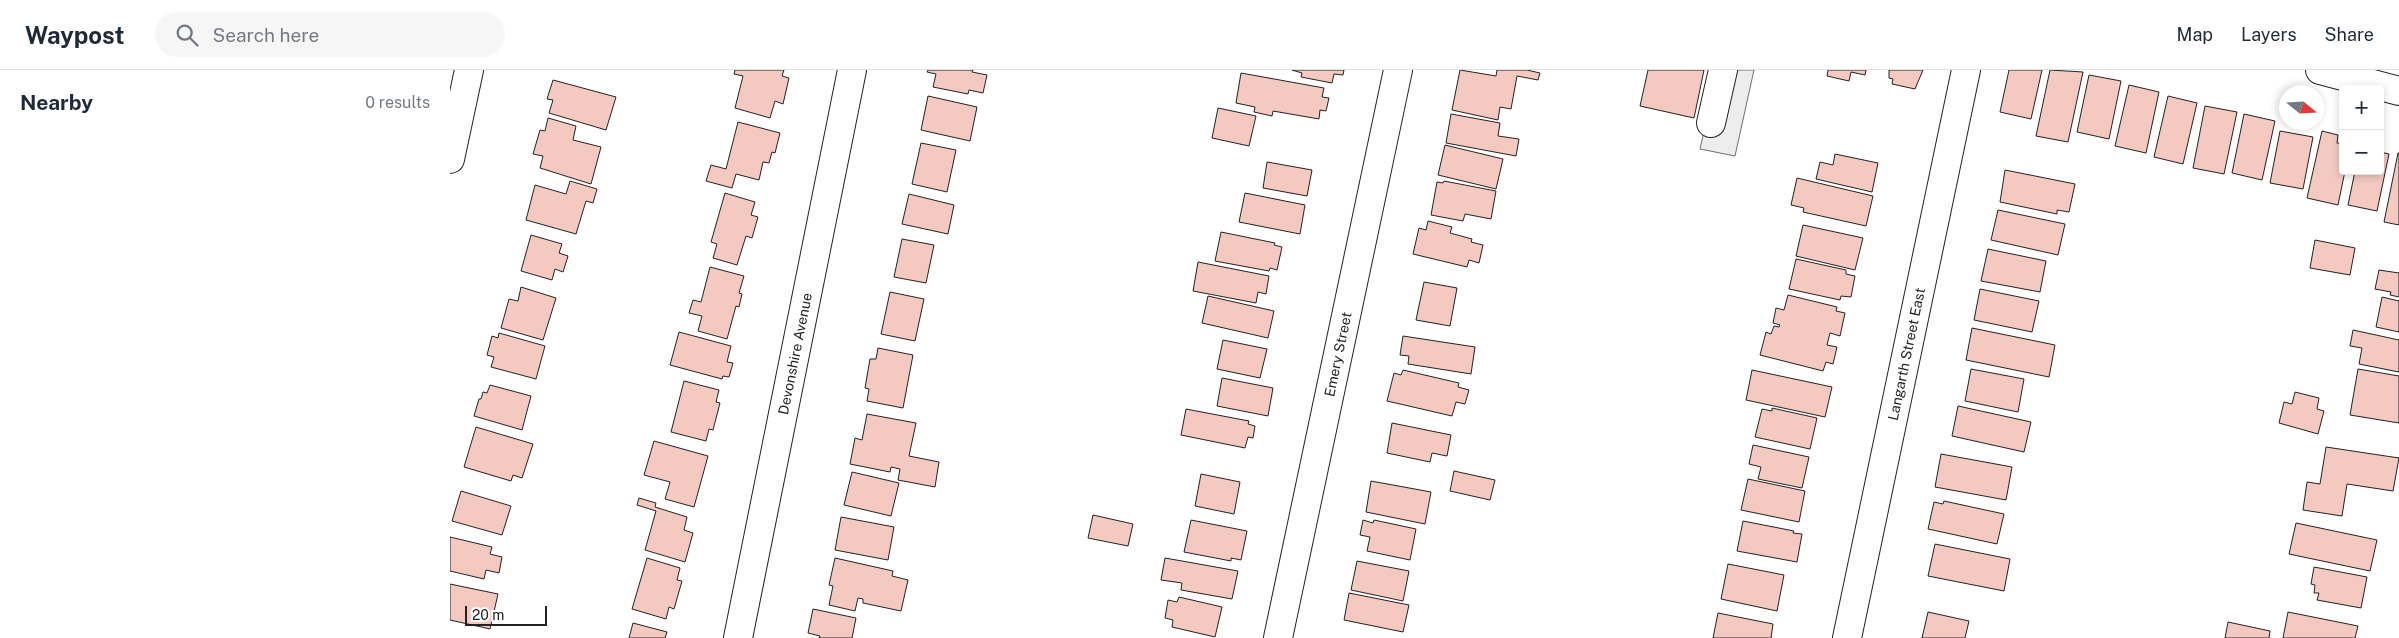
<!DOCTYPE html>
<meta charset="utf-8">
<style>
body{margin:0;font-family:"Public Sans",sans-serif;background:#f6f6f7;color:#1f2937}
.controls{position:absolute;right:15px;top:15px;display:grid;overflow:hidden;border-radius:5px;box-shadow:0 2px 8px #0003}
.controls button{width:45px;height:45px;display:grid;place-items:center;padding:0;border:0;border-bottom:1px solid #e0e1e3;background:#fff;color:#1f2937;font:25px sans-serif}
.compass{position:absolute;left:1829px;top:15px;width:45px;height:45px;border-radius:50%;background:#fff;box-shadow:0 2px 8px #0003;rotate:108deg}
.scale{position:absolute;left:15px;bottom:12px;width:82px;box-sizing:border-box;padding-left:5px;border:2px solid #222;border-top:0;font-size:14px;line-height:18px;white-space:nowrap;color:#222;-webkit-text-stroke:4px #fff;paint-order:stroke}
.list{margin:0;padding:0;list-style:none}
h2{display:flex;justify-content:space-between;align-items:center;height:65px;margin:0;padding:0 20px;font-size:21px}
h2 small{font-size:16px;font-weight:400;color:#747a83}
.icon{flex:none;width:28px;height:28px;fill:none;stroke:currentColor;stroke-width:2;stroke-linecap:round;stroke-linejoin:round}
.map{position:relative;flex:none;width:1949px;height:568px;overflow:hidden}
header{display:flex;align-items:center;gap:30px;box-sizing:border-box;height:70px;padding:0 25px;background:#fff;border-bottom:1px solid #e0e1e3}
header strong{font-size:24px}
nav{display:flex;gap:28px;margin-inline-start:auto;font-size:18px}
.search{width:350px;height:45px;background:#f6f6f7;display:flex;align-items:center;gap:12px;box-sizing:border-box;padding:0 18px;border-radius:28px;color:#747a83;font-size:19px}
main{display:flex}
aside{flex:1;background:#fff}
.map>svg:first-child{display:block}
.parking{fill:#ededed;stroke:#6f6f6f}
.building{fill:#f3c9c0;stroke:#222}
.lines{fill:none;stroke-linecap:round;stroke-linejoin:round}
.minor-casing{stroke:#222;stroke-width:30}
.major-casing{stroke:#222;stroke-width:30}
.minor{stroke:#fff;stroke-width:28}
.major{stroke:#fff;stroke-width:28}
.labels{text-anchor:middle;stroke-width:4;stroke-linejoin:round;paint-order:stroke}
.street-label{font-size:14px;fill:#222;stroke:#fff}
</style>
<header>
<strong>Waypost</strong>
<div class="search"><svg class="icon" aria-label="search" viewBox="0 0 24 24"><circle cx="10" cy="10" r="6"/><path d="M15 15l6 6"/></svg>Search here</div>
<nav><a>Map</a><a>Layers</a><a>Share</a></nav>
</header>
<main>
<aside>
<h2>Nearby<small>0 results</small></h2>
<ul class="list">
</ul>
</aside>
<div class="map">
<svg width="1949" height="568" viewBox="0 0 1949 568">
<rect width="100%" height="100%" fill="#fff"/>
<path class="parking" d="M1268,0h36l-19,86 -35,-7z"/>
<path class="building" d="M285,0h49l-2,6 7,2 -6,26 -8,-3 -5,17 -35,-10 8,-32 -9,-2z
M478,0h45l-1,2 15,3 -4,18 -14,-3 -1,4 -35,-7 3,-13 -9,-2z
M842,0h52l-1,5 -9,-1 -2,9 -31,-6 1,-4z
M1010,0l36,6 1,-6h30l13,3 -2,7 -21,-4 -6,33 -11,-2 -2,13 -46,-10z
M1198,0h56l-10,48 -54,-12z
M1378,0h38l-1,5 -14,-3 -2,9 -22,-5z
M1439,0h34l-8,19 -23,-5 1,-5 -4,-1z
M1559,0h33l-11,49 -31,-7z
M1600,0l33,2 -15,70 -32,-6z
M791,3l83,15 -2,9 7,1 -3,13 -6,-1 -1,9 -46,-8 -1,5 -18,-4 1,-5 -19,-4z
M1639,5l32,6 -12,58 -32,-7z
M103,10l63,17 -10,33 -57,-17 4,-13 -6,-1z
M1679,15l30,7 -13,61 -31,-7z
M478,26l49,11 -7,34 -49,-11z
M1718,26l29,7 -14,61 -29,-7z
M1755,36l32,6 -13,62 -31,-6z
M768,38l38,8 -7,30 -37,-8z
M1001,44l49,9 -2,13 21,3 -3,17 -70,-13z
M1794,44l31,7 -13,59 -30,-7z
M98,48l28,8 -3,14 28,7 -10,37 -51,-16 3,-12 -10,-2 7,-24 5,1z
M288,52l42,11 -5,20 -3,-1 -3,11 -6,-1 -4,18 -23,-6 -4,14 -26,-7 5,-16 15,4z
M1830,61l33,6 -10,52 -33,-6z
M1872,61l16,4 -1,8 6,1v27h2l-7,34 -31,-7z
M471,73l35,7 -9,42 -35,-8z
M995,75l58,14 -7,30 -58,-14z
M1930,82l9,2 -12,57 -29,-6 7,-34h25z
M1948,83h1v72l-15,-3z
M1385,84l43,9 -6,29 -56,-13 4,-17 13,3z
M817,92l45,8 -5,26 -44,-8z
M1555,100l70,14 -6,28 -12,-2v4l-57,-12z
M1347,108l76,18 -7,30 -63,-14 1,-4 -13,-3z
M120,111l27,8 -4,14 -7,-2 -10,33 -50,-14 9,-35 31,9z
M994,111l52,10 -5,28 -26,-5 -2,7 -32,-6 6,-33 6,1z
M275,123l30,9 -4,13 7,2 -6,21 -6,-2 -9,29 -24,-7 4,-14 -6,-2z
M795,123l60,12 -5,29 -61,-12z
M459,124l45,11 -6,29 -46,-10z
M1548,140l67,14 -7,31 -67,-15z
M978,151l24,6 -2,6 22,6 -1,3 12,3 -4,18 -10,-3 -2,7 -54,-13 6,-26 7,2z
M1353,155l60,13 -8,32 -59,-14z
M771,162l54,11 -1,2 8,2 -5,23 -7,-2 -1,3 -54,-10z
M81,165l31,9 -3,9 9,3 -5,16 -8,-3 -3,11 -31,-9z
M452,169l32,6 -8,38 -32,-6z
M1865,170l40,8 -5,27 -40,-7z
M1538,179l58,12 -6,31 -59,-11z
M1346,189l50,11v4l9,2 -4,21 -10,-1 -1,4 -51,-11z
M748,192l71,14 -3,18 -8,-2 -2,11 -63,-12z
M260,197l34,9 -5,17 3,1 -3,13 -3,-1 -9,33 -29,-8 4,-15 -13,-3 4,-13 8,2z
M1929,200l20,3v24l-9,-2 1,-3 -16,-3z
M974,212l33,6 -7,38 -34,-6z
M71,217l35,11 -13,42 -42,-12 8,-29 9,2z
M1530,219l59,12 -7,31 -58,-12z
M440,222l34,7 -9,42 -34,-7z
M1338,225l49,12 -1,4 9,2 -5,23 -10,-3 -3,12 10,2 -4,17 -7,-2 -3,9 -63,-16 6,-23 5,2 3,-8 5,1 1,-2 -7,-2 3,-15 8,2z
M758,226l66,15 -6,27 -66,-15z
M1932,227l17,4v31l-23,-5z
M1522,258l83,17 -6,32 -83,-17z
M1903,260l46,10v32l-40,-8 3,-16 -12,-2z
M229,262l52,14 -4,16 6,1 -4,14 -6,-1 -1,3 -52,-14z
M49,263l46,13 -9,33 -45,-12 3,-10 -7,-2 5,-19 6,2z
M953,266l72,11 -4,27 -63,-10 1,-8 -9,-1z
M773,270l44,9 -7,29 -43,-9z
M428,278l35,7 -10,53 -36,-7 2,-12 -4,-1 5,-29h6z
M1521,299l53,10 -6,33 -53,-11z
M1908,299l41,7v47l-49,-8z
M953,300l56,13 -1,4 11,3 -4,14 -9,-2 -4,14 -65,-15 7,-28 7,2z
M1302,300l80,17 -7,30 -79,-17z
M772,308l51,10 -5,28 -51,-10z
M234,311l35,9 -3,12 4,1 -7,27 -4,-1 -3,12 -35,-9z
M40,315l41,11 -9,34 -48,-14 5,-17h2l2,-7 4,1z
M1845,322l24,6 -2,11 7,2 -6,23 -39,-11 5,-21 8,2z
M1508,336l73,16 -7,30 -72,-16z
M1322,338l45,10 -7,31 -55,-12 7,-28 10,2z
M736,339l63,12 -1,3 7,2 -2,12 -5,-1 -3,11 -64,-13z
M417,344l49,9 -7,33 30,6 -4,25 -37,-7 2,-11 -9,-2 -1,5 -40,-8 5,-26 7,2z
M942,353l59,12 -4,21 -15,-3 -2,9 -43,-9z
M26,357l57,17 -11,34 -9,-3 -2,6 -47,-14z
M204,371l54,15 -14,51 -29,-8 5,-17 -26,-7z
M1303,375l56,12 -7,31 -44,-9 3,-12 -12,-3z
M1876,377l73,11 -6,33 -46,-7 -5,32 -39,-6 4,-28 13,2z
M1491,384l71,13 -6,33 -71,-13z
M1004,401l41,9 -5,20 -40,-9z
M402,402l47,11 -8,33 -47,-11z
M751,404l39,8 -6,32 -39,-8z
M1298,409l57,12 -6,31 -58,-12z
M921,411l60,11 -6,32 -59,-12z
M11,421l50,15 -9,29 -50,-14z
M189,428l17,5 -1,4 32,10 -3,13 9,3 -8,29 -40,-12 11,-39 -19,-6z
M1494,431l60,13 -7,30 -69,-15 6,-27 9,2z
M643,445l40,9 -5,22 -40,-8z
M391,447l53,10 -6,33 -53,-10z
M741,450l56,11 -6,29 -10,-2v3l-47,-9z
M913,450l10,3 1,-3 42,9 -6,31 -43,-9 3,-14 -10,-2z
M1293,451l51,10 -1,2 9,1 -5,28 -60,-11z
M1846,453l81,17 -7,31 -81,-17z
M0,467l42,10 -2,7 12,3 -3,16 -13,-3 -2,9 -34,-8z
M1485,474l75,15 -6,32 -76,-15z
M197,488l33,10 -3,12 5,1 -8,28 -5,-2 -3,12 -34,-10z
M385,488l58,13 -1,5 16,4 -7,31 -38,-8v-4l-5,-1 -3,13 -26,-6 4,-19 -4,-1z
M715,488l73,13 -6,28 -51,-9 1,-7 -21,-3z
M907,491l52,10 -6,30 -52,-11z
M1278,494l56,11 -7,36 -56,-12z
M1864,497l53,10 -6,31 -44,-8 2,-7h-5l1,-8 -4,-1z
M0,514l48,10 -8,35 -40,-9z
M899,523l60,12 -6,27 -59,-12z
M729,527l43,10 -7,30 -43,-10 1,-7 -8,-2 3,-18 9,2z
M363,539l43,9 -4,20h-33l1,-2 -12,-3z
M1478,542l41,9 -4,17h-43z
M1838,542l70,14 -3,12h-72z
M1268,543l55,11 -2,14h-58z
M1778,552l42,9 -1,7h-44z
M183,553l34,9 -2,6h-36z"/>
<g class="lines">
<defs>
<g id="minor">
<path d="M1261,53l12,-53"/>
<path d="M0,89l19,-89"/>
<path id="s1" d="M288,568l114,-568"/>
<path id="s2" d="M828,568l120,-568"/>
<path id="s3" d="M1397,568l119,-568"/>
</g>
<path id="major" d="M1870,0l79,21"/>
</defs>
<use href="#minor" class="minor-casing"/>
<use href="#major" class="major-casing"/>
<use href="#minor" class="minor"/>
<use href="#major" class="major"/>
</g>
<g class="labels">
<g class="street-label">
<text dy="5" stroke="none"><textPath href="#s1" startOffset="290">Devonshire Avenue</textPath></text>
<text dy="5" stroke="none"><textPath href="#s2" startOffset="290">Emery Street</textPath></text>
<text dy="5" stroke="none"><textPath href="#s3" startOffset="290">Langarth Street East</textPath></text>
</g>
</g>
</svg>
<div class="controls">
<button>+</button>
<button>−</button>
</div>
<svg class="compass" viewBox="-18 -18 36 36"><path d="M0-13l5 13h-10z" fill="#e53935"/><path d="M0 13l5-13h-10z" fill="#747a83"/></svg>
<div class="scale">20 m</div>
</div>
</main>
